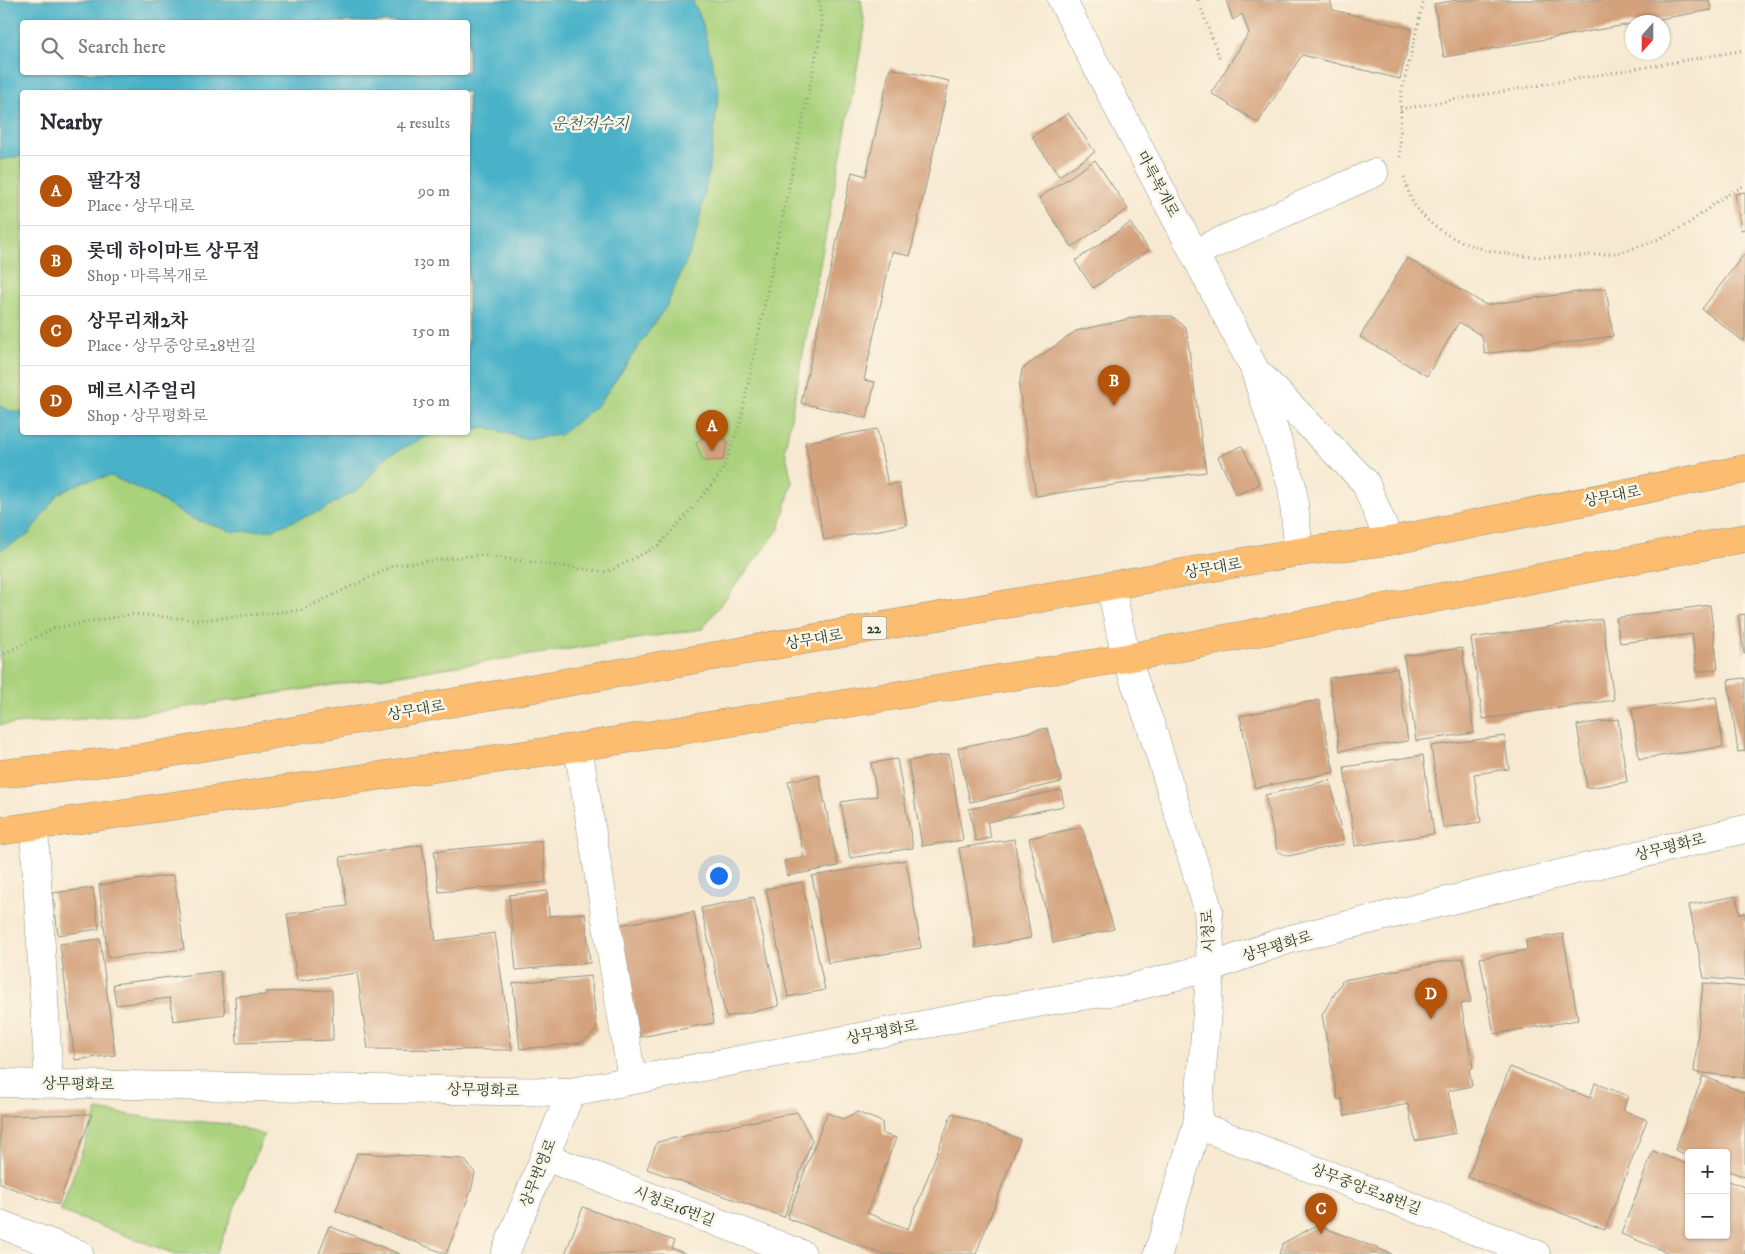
<!DOCTYPE html>
<meta charset="utf-8">
<style>
body{margin:0;font-family:"IM FELL DW Pica","Noto Serif KR",serif;background:#f2f2f3;color:#2b2b33}
.controls{position:absolute;right:15px;bottom:15px;display:grid;overflow:hidden;border-radius:5px;box-shadow:0 1px 4px #0004}
.controls button{width:45px;height:45px;display:grid;place-items:center;padding:0;border:0;border-bottom:1px solid #e1e1e2;background:#fff;color:#2b2b33;font:25px sans-serif}
.compass{position:absolute;left:1625px;top:15px;width:45px;height:45px;border-radius:50%;background:#fff;box-shadow:0 1px 4px #0004;rotate:201deg}
.you{position:absolute;left:718px;top:875px;width:18px;height:18px;margin:-12px;border:4px solid #fff;border-radius:50%;background:#1a73e8;box-shadow:0 0 0 8px #1a73e833}
.badge{display:grid;place-items:center;width:32px;height:32px;border-radius:50%;background:#b45309;color:#fff;font-size:16px;font-weight:700}
.pin{position:absolute;translate:-50% -41px;filter:drop-shadow(0 1px 2px #0008)}
.pin::after{content:'';position:absolute;top:26px;width:18px;height:15px;background:inherit;clip-path:polygon(0 0,100% 0,50% 100%)}
.list{margin:0;padding:0;list-style:none}
h2{display:flex;justify-content:space-between;align-items:center;height:65px;margin:0;padding:0 20px;font-size:21px}
h2 small{font-size:16px;font-weight:400;color:#7c7c81}
.list li{display:grid;grid-template-columns:32px 1fr auto;gap:15px;align-items:center;box-sizing:border-box;height:70px;padding:0 20px;border-top:1px solid #e1e1e2}
.list b{display:block;font-size:19px;white-space:nowrap}
.list p{margin:0;font-size:16px;white-space:nowrap;color:#7c7c81}
.list em{font-size:16px;font-style:normal;color:#7c7c81}
.icon{flex:none;width:28px;height:28px;fill:none;stroke:currentColor;stroke-width:2;stroke-linecap:round;stroke-linejoin:round}
.map{position:relative;flex:none;width:1745px;height:1254px;overflow:hidden}
.search{position:absolute;background:#fff;box-shadow:0 1px 4px #0004;left:20px;top:20px;width:450px;height:55px;display:flex;align-items:center;gap:12px;box-sizing:border-box;padding:0 18px;border-radius:5px;color:#7c7c81;font-size:19px}
.panel{position:absolute;background:#fff;box-shadow:0 1px 4px #0004;left:20px;top:90px;width:450px;height:345px;border-radius:5px}
.map>svg:first-child{display:block}
.green{fill:#aad27d;stroke:#648858;fill-rule:evenodd}
.water{fill:#4ab2c9;stroke:#34787e;fill-rule:evenodd}
.building{fill:#d3a17c}
.lines{fill:none;stroke-linecap:round;stroke-linejoin:round}
.minor-casing{stroke:#8b9382;stroke-width:29}
.major-casing{stroke:#8b9382;stroke-width:29}
.path{stroke:#8b9382;stroke-width:3;stroke-dasharray:1 4;stroke-linecap:butt}
.minor{stroke:#fff;stroke-width:28}
.major{stroke:#fcbd6f;stroke-width:28}
.labels{text-anchor:middle;stroke-width:5;stroke-linejoin:round;paint-order:stroke}
.shield{fill:#fcf5e5;stroke:#617469;stroke-width:1}
.shield-label{font-size:14px;font-weight:bold;fill:#1f3d34}
.street-label{font-size:15px;fill:#1f3d34;stroke:#fcf5e5}
.water-label{font-size:16px;font-style:italic;fill:#2c6061;stroke:#fcf5e5}
</style>
<div class="map">
<svg width="1745" height="1254" viewBox="0 0 1745 1254">
<rect width="100%" height="100%" fill="#fcf5e5"/>
<filter id="ink" filterUnits="userSpaceOnUse"><feTurbulence type="fractalNoise" baseFrequency=".02" numOctaves="2"/><feDisplacementMap in="SourceGraphic" scale="10" xChannelSelector="R" yChannelSelector="G"/><feConvolveMatrix kernelMatrix="1 2 1 2 8 2 1 2 1" color-interpolation-filters="sRGB"/></filter>
<filter id="wash" filterUnits="userSpaceOnUse"><feTurbulence type="fractalNoise" baseFrequency=".0096" numOctaves="4" result="noise"/><feDisplacementMap in="SourceGraphic" scale="20" xChannelSelector="R" yChannelSelector="G"/><feGaussianBlur stdDeviation="1.12" result="paint"/><feColorMatrix in="noise" values="0 0 0 0 0 0 0 0 0 0 0 0 0 0 0 0 0 1.4 0 .05"/><feComposite in="paint" operator="in"/></filter>
<g filter="url(#wash)">
<rect width="100%" height="100%" fill="#f7e9d1"/>
<path class="green" d="M0,0h861l4,27 -80,422 7,34 -13,46 -77,100 -567,86 -135,10zM22,22h446v50h-446zM22,92h446v340h-446z
M97,1110l54,8 79,6 34,11 -48,119h-41l-115,-43z"/>
<path class="water" d="M0,0h692l9,18 18,73 -10,81 -14,69 -28,64 -68,99 -39,31 -37,4 -36,-12 -19,3v-338h-446v64l-22,4zM22,22h446v50h-446z
M0,406l11,5 11,1v20l422,1 -12,1 -45,22 -27,32 -38,22 -51,20 -37,2 -44,-14 -36,-22 -43,-20 -26,5 -27,13 -30,41 -25,14h-3z"/>
<g id="blocks">
<path class="building" d="M1226,0h104l3,10 79,19 -12,50 -98,-24 -44,68 -47,-30 38,-60 -7,-19 -9,6z
M1457,0h252l2,10 -267,47 -10,-53z
M890,68l59,13 -39,175 -18,-4 -28,128 11,2 -8,36 -66,-15 51,-231 14,4z
M1068,113l27,39 -36,24 -27,-39z
M1095,160l33,49 -56,38 -33,-49z
M1745,192v37l-4,1 -6,-36z
M1130,223l19,27 -56,38 -18,-27z
M1745,253v85l-2,3 -41,-32z
M1407,258l79,47 120,-17 7,48 -128,18 -3,-18 -23,-14 -32,54 -67,-39z
M1141,316h31l14,12 20,144 -170,24 -17,-107 3,-20 54,-38z
M877,429l11,56 11,-2 8,42 -83,15 -19,-98z
M712,430l16,11 -5,19 -20,1 -7,-18z
M1242,446l18,38 -24,11 -18,-38z
M1710,605l8,64 -21,3 -5,-38 -72,9 -4,-25z
M1745,614v40h-1l-6,-39z
M1602,619l12,81 -131,19 -12,-81z
M1462,648l12,85 -58,8 -12,-85z
M1397,668l11,73 -68,10 -11,-73z
M1745,678v73l-7,1 -10,-72z
M1716,697l7,50 -84,12 -7,-50z
M1319,700l15,72 -79,16 -15,-72z
M1618,719l9,63 -40,6 -10,-63z
M1047,728l15,54 -92,20 -12,-54z
M1504,736l5,33 -35,5 7,48 -38,6 -12,-82z
M949,754l14,86 -41,6 -14,-85z
M1423,755l11,79 -79,12 -11,-79z
M897,759l16,89 -63,10 -9,-56 36,-6 -6,-33z
M819,775l19,91 -51,10 -3,-15 20,-4 -16,-76z
M1330,780l14,64 -56,12 -11,-5 -12,-56z
M1061,790l3,16 -77,16 4,16 -15,3 -7,-32z
M1082,827l32,102 -61,14 -24,-105z
M1014,839l17,99 -55,10 -17,-100z
M542,841l4,41 -107,10 -5,-41z
M422,845l14,96 59,-8 17,117 -144,-1 -11,-76 -60,8 -10,-67 60,-8 -7,-49z
M906,860l15,88 -93,15 -16,-87z
M174,875l10,74 -76,9 -9,-73z
M802,882l23,108 -37,7 -22,-108z
M93,888l6,41 -41,6 -5,-42z
M547,891l2,25 36,-3 5,50 -74,7 -7,-75z
M1736,896l4,18 5,-1v68l-41,-3 -15,-73z
M754,897l25,109 -53,11 -25,-109z
M694,912l20,111 -74,14 -21,-112z
M1563,934l15,86 -84,14 -14,-76 47,-8 -1,-10z
M100,939l15,116 -40,5 -15,-116z
M1463,958l8,44 -10,2 12,64 -4,1 3,17 -24,5 8,42 -41,8 -7,-37 -63,12 -3,-17 -4,1 -16,-85 21,-35z
M220,971l5,43 -52,7 -3,-23 -54,7 -3,-21z
M591,976l6,54 -16,13 -61,6 -7,-66z
M1703,983l42,4v91l-51,-6z
M332,990l1,50 -96,3 -2,-47 31,-1v-3z
M1510,1067l80,31 5,-15 33,13 -5,14 24,10 -42,110 -137,-53z
M1703,1076l42,17v84l-19,-7v-17h-37v3l-14,-6z
M797,1112l15,28 -28,77 -137,-48 10,-27z
M857,1112l25,10 1,12 13,4 -29,75 41,16 44,-116 68,26 -44,115h-94l-95,-36 40,-105 16,6z
M92,1114l-34,91 -58,-21v-68z
M1653,1151l36,14v70h37v-55l19,7v67h-73l-51,-20z
M357,1153l107,6 11,14 -4,18 -25,63 -110,-43z
M583,1207l91,34 -3,7 16,6h-122z
M1317,1225l75,29h-113l4,-11z
M329,1226l71,28h-81z"/>
</g>
</g>
<g filter="url(#ink)">
<use href="#blocks" fill-opacity="0" stroke="#8b9382" stroke-width="1"/>
<g class="lines">
<defs>
<path id="minor" d="M1062,0l192,368 38,118 7,66
M1194,253l180,-80
M1260,375l105,107 24,59
M1111,587l15,71 25,68 57,183 3,58 -14,158 -39,129
M578,747l54,332
M34,828l15,256
M0,1083l571,9 477,-91 75,-11 88,-23 79,-28 455,-110
M1197,1125l339,129
M545,1157l257,97
M0,1224l79,30
M505,1254l66,-162"/>
<path id="major" d="M0,774l141,-16 1158,-206 90,-11 356,-72
M0,831l578,-84 548,-89 619,-120"/>
</defs>
<use href="#minor" class="minor-casing"/>
<use href="#major" class="major-casing"/>
<path class="path" d="M1198,0l22,59
M1400,109l345,-59
M1400,157l1,-63 23,-94
M1404,177c3,9 5,21 11,29 36,51 120,55 176,49 10,-1 21,-1 30,-3 18,-5 37,-12 54,-21 25,-12 43,-35 70,-45
M0,656l54,-28 79,-14 65,6 104,-10 93,-45 83,-10 129,17 51,-26 31,-34 33,-40 18,-49 82,-396 -3,-27"/>
<use href="#minor" class="minor"/>
<use href="#major" class="major"/>
</g>
</g>
<g class="labels">
<rect class="shield" x="861.5" y="616.5" width="25" height="23" rx="4"/>
<g class="shield-label">
<text x="874" y="633">22</text>
</g>
<g class="street-label">
<text transform="translate(1158 184) rotate(62)" y="5">마륵복개로</text>
<text transform="translate(1612 496) rotate(-11)" y="5">상무대로</text>
<text transform="translate(1213 568) rotate(-10)" y="5">상무대로</text>
<text transform="translate(814 639) rotate(-10)" y="5">상무대로</text>
<text transform="translate(416 710) rotate(-10)" y="5">상무대로</text>
<text transform="translate(1670 847) rotate(-14)" y="5">상무평화로</text>
<text transform="translate(1208 931) rotate(-94)" y="5">시청로</text>
<text transform="translate(1277 946) rotate(-17)" y="5">상무평화로</text>
<text transform="translate(882 1032) rotate(-11)" y="5">상무평화로</text>
<text transform="translate(78 1084) rotate(1)" y="5">상무평화로</text>
<text transform="translate(483 1090) rotate(1)" y="5">상무평화로</text>
<text transform="translate(538 1173) rotate(-68)" y="5">상무번영로</text>
<text transform="translate(1366 1189) rotate(21)" y="5">상무중앙로28번길</text>
<text transform="translate(674 1206) rotate(21)" y="5">시청로16번길</text>
</g>
<g class="water-label">
<text x="590" y="129">운천저수지</text>
</g>
</g>
</svg>
<div class="controls">
<button>+</button>
<button>−</button>
</div>
<svg class="compass" viewBox="-18 -18 36 36"><path d="M0-13l5 13h-10z" fill="#e53935"/><path d="M0 13l5-13h-10z" fill="#7c7c81"/></svg>
<div class="you"></div>
<div class="pin badge" style="left:712px;top:451px">A</div>
<div class="pin badge" style="left:1114px;top:406px">B</div>
<div class="pin badge" style="left:1321px;top:1234px">C</div>
<div class="pin badge" style="left:1431px;top:1019px">D</div>
<div class="search"><svg class="icon" aria-label="search" viewBox="0 0 24 24"><circle cx="10" cy="10" r="6"/><path d="M15 15l6 6"/></svg>Search here</div>
<section class="panel">
<h2>Nearby<small>4 results</small></h2>
<ul class="list">
<li><span class="badge">A</span><div><b>팔각정</b><p>Place · 상무대로</p></div><em>90 m</em></li>
<li><span class="badge">B</span><div><b>롯데 하이마트 상무점</b><p>Shop · 마륵복개로</p></div><em>130 m</em></li>
<li><span class="badge">C</span><div><b>상무리채2차</b><p>Place · 상무중앙로28번길</p></div><em>150 m</em></li>
<li><span class="badge">D</span><div><b>메르시주얼리</b><p>Shop · 상무평화로</p></div><em>150 m</em></li>
</ul>
</section>
</div>
